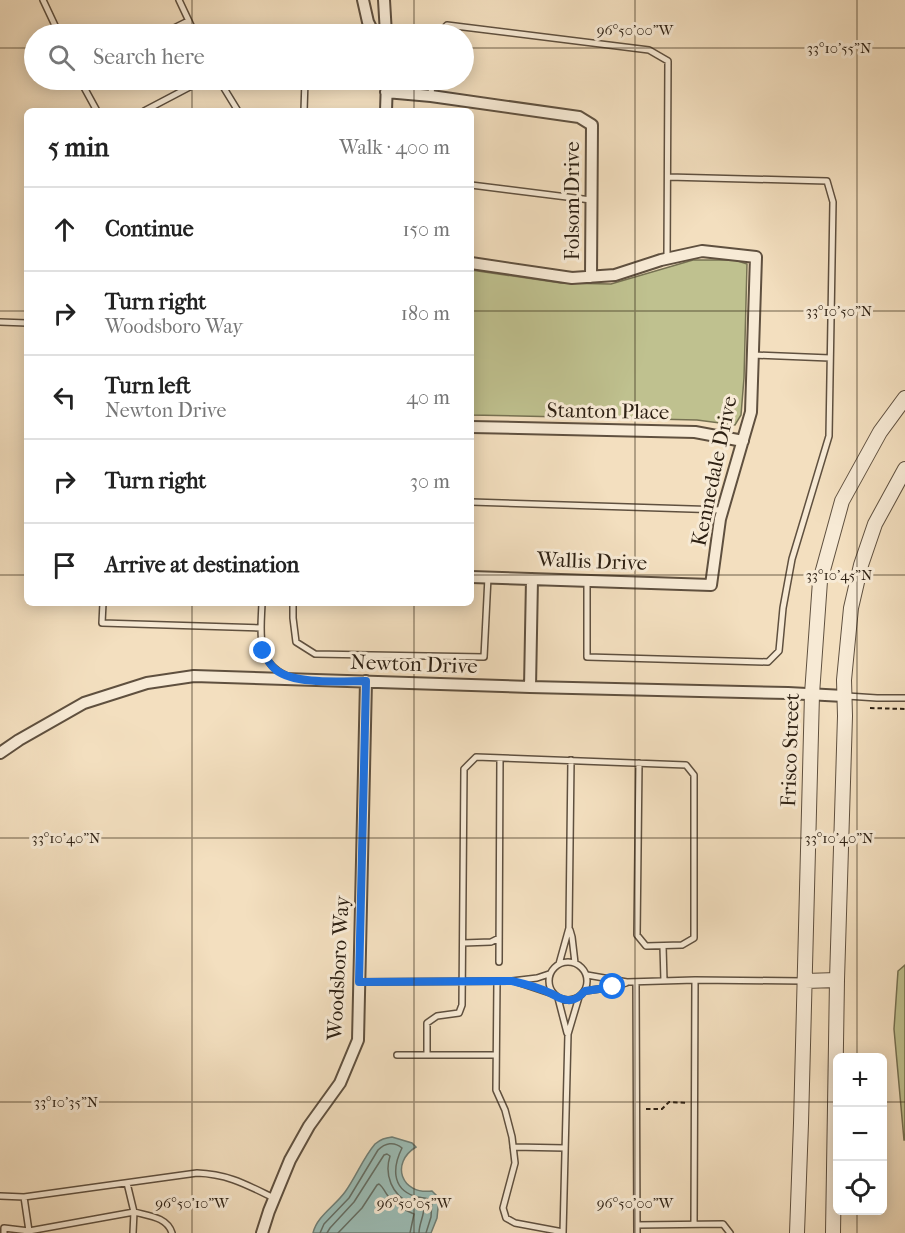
<!DOCTYPE html>
<meta charset="utf-8">
<style>
body{margin:0;font-family:"IM FELL French Canon",serif;background:#f6f6f6;color:#222}
.controls{position:absolute;right:18px;bottom:18px;display:grid;overflow:hidden;border-radius:9px;box-shadow:0 3px 15px #0003}
.controls button{width:54px;height:54px;display:grid;place-items:center;padding:0;border:0;border-bottom:2px solid #e0e0e0;background:#fff;color:#222;font:30px sans-serif}
.stop{position:absolute;width:18px;height:18px;margin:-14px;border:4px solid #1a73e8;border-radius:50%;background:#fff}
.stop.end{background:#1a73e8;border-color:#fff;box-shadow:0 2px 6px #0008}
.list{margin:0;padding:0;list-style:none}
h2{display:flex;justify-content:space-between;align-items:center;height:78px;margin:0;padding:0 24px;font-size:26px}
h2 small{font-size:20px;font-weight:400;color:#767676}
.list li{display:grid;grid-template-columns:39px 1fr auto;gap:18px;align-items:center;box-sizing:border-box;height:84px;padding:0 24px;border-top:2px solid #e0e0e0}
.list b{display:block;font-size:22px;white-space:nowrap}
.list p{margin:0;font-size:20px;white-space:nowrap;color:#767676}
.list em{font-size:20px;font-style:normal;color:#767676}
.icon{flex:none;width:33px;height:33px;fill:none;stroke:currentColor;stroke-width:2;stroke-linecap:round;stroke-linejoin:round}
.map{position:relative;flex:none;width:905px;height:1233px;overflow:hidden}
.search{position:absolute;background:#fff;box-shadow:0 3px 15px #0003;left:24px;top:24px;width:450px;height:66px;display:flex;align-items:center;gap:15px;box-sizing:border-box;padding:0 21px;border-radius:33px;color:#767676;font-size:22px}
.panel{position:absolute;background:#fff;box-shadow:0 3px 15px #0003;left:24px;top:108px;width:450px;height:498px;border-radius:9px}
.map>svg:first-child{display:block}
.green{fill:#bfc18f;stroke:#767152;stroke-width:1.5}
.water{fill:#9bbcb5;stroke:#6f7e75;stroke-width:1.5}
.lines{fill:none;stroke-linecap:round;stroke-linejoin:round}
.shore{stroke:#646e64;stroke-width:1.5}
.service-casing{stroke:#5f503f;stroke-width:8}
.minor-casing{stroke:#5f503f;stroke-width:14}
.tertiary-casing{stroke:#5f503f;stroke-width:16}
.path{stroke:#2e2114;stroke-width:2;stroke-dasharray:4.5 3;stroke-linecap:butt}
.service{stroke:#f7ead5;stroke-width:5}
.minor{stroke:#f7ead5;stroke-width:10}
.tertiary{stroke:#f7ead5;stroke-width:14}
.route{stroke:#1a73e8;stroke-width:8}
.ticks{fill:none;stroke:#2e2114;stroke-width:1.5;stroke-opacity:0.45}
.labels{text-anchor:middle;stroke-width:6;stroke-linejoin:round;paint-order:stroke}
.street-label{font-size:21px;fill:#2e2114;stroke:#f7ead5}
.ticks-label{font-size:15px;text-anchor:middle;fill:#2e2114;stroke:#f7ead5;stroke-width:6;stroke-linejoin:round;paint-order:stroke}
</style>
<div class="map">
<svg width="905" height="1233" viewBox="0 0 905 1233">
<rect width="100%" height="100%" fill="#f3dfbf"/>
<filter id="stains"><feTurbulence type="fractalNoise" baseFrequency=".00333" numOctaves="4"/><feColorMatrix values="0 0 0 0 .2 0 0 0 0 .09 0 0 0 0 .02 0 0 0 .5 -.17"/></filter>
<radialGradient id="worn" r=".72"><stop offset=".6" stop-color="#630" stop-opacity="0"/><stop offset="1" stop-color="#630" stop-opacity=".3"/></radialGradient>
<path class="green" d="M693,260h42l12,4 -3,114 -3,37 -6,10 -38,-5 -226,-5v-145l90,13 50,1z
M905,965v175h-1l-10,-111 4,-58z"/>
<path class="water" d="M392,1137l20,6 4,4c-26,16 -15,48 16,44l7,7 -2,20 -6,15h-118c4,-17 22,-27 32,-41 11,-15 18,-34 30,-48 6,-5 10,-6 17,-7z"/>
<g class="lines">
<path class="shore" d="M320,1233l4,-9 25,-26 29,-48c7,-7 16,-9 24,-2 -9,18 -11,40 12,48 7,3 13,0 18,5l-1,16 -5,16
M327,1233l3,-5 24,-26 30,-47 3,-1 3,2c-6,19 2,39 20,47 5,2 10,2 14,4 0,9 -5,17 -5,26
M338,1233l24,-25 15,-23 2,-1c4,3 6,8 9,12 7,9 16,14 26,18l-4,19"/>
<defs>
<path id="service" d="M43,0l16,34
M179,0l16,34
M162,34l26,-13
M438,34l9,-9 202,25 19,11 -1,198
M80,80l17,31
M219,80l19,31
M431,96l1,-16
M144,111l59,-31
M304,111l1,-31
M471,185l120,15
M0,322l27,1
M753,355l77,3
M471,502l252,8
M587,581v76l181,5 11,-11 4,-43 9,-49 37,-123 4,-234 -6,-21 -159,-4
M103,603l-1,20 159,5
M262,603c-1,29 -7,59 25,73
M293,603v15l3,24 19,12 169,3 4,-80
M847,696l30,2h28
M570,930l2,7 3,26
M463,943l28,-1 8,-4
M663,946l1,35
M549 981a19 19 0 1 1 38 0a19 19 0 1 1-38 0Z
M499,962l1,-204
M559,964l10,-36 2,-168
M587,975l40,7 68,-2 108,1
M497,981l-1,109 9,20 7,27 3,26 -12,45 3,10 9,5 48,9
M359,982l153,-1 25,-3 12,-4
M517,982l36,12
M636,982l1,251
M585,991l28,-4 13,-4
M558,998l9,35
M397,1055h99
M427,1055v-32l10,-7 22,-3 3,-8 2,-236 12,-12 210,8 8,10v163l-12,7 -36,1 -9,-11 2,-172
M513,1147l52,1
M127,1183l7,29c15,4 33,5 38,21
M0,1196l24,1 173,-24c31,1 50,12 77,25
M24,1197l5,34
M694,1224l1,-244
M637,1225l86,-1 7,9
M4,1233v-5l25,3 105,-19 -1,21
M563,1233l5,-199 11,-37"/>
<path id="minor" d="M363,0l5,22 6,12
M384,0l2,34
M386,92l45,4 148,21 13,8 -1,152
M386,111l1,-31
M471,263l101,15 43,-3 46,-15 41,-9 54,6 -5,155 -31,107 -9,66 -240,-8
M471,427l224,5 48,9
M530,687l2,-108
M0,753l19,-13 65,-37 63,-20 47,-7 336,11 258,6 56,3
M262,1233l7,-22 21,-51 19,-34 31,-43 18,-43 8,-359"/>
<path id="tertiary" d="M805,981l32,-1
M797,1233l4,-110 11,-429 8,-113 22,-80 38,-69 25,-34
M833,1233l4,-253 8,-264 -1,-36 7,-72 10,-43 14,-41 30,-55"/>
</defs>
<use href="#service" class="service-casing"/>
<use href="#minor" class="minor-casing"/>
<use href="#tertiary" class="tertiary-casing"/>
<path class="path" d="M870,708l35,1
M646,1109h16l7,-7 19,1"/>
<use href="#service" class="service"/>
<use href="#minor" class="minor"/>
<use href="#tertiary" class="tertiary"/>
</g>
<g class="lines">
<path class="route" d="M263,651c3,7 7,14 13,19 19,15 66,11 90,11l-7,301 153,-1c13,3 26,6 38,12 7,3 10,7 18,7 7,1 12,-4 17,-9l28,-4"/>
</g>
<path class="ticks" d="M192,0v34M414,0v34M635,0v1233M857,0v1058M0,48h34M464,48h441M192,80v31M414,80v31M0,311h27M471,311h434M0,575h27M471,575h434M192,603v630M414,603v630M0,838h905M0,1102h838M882,1102h23M857,1210v23"/>
<g class="labels">
<g class="street-label">
<text transform="translate(572 201) rotate(-90)" y="7">Folsom Drive</text>
<text transform="translate(608 411) rotate(1)" y="7">Stanton Place</text>
<text transform="translate(714 471) rotate(-78)" y="7">Kennedale Drive</text>
<text transform="translate(592 561) rotate(2)" y="7">Wallis Drive</text>
<text transform="translate(414 664) rotate(2)" y="7">Newton Drive</text>
<text transform="translate(790 750) rotate(-88)" y="7">Frisco Street</text>
<text transform="translate(338 968) rotate(-87)" y="7">Woodsboro Way</text>
</g>
</g>
<g class="ticks-label">
<text x="635" y="35">96°50'00"W</text>
<text x="839" y="53">33°10'55"N</text>
<text x="839" y="316">33°10'50"N</text>
<text x="839" y="580">33°10'45"N</text>
<text x="66" y="843">33°10'40"N</text>
<text x="839" y="843">33°10'40"N</text>
<text x="66" y="1107">33°10'35"N</text>
<text x="192" y="1208">96°50'10"W</text>
<text x="414" y="1208">96°50'05"W</text>
<text x="635" y="1208">96°50'00"W</text>
</g>
<rect width="100%" height="100%" filter="url(#stains)"/>
<rect width="100%" height="100%" fill="url(#worn)"/>
</svg>
<div class="controls">
<button>+</button>
<button>−</button>
<button><svg class="icon" aria-label="locate" viewBox="0 0 24 24"><circle cx="12" cy="12" r="6"/><path d="M12 2v4M12 18v4M2 12h4M18 12h4"/></svg></button>
</div>
<div class="stop" style="left:613px;top:987px"></div>
<div class="stop end" style="left:263px;top:651px"></div>
<div class="search"><svg class="icon" aria-label="search" viewBox="0 0 24 24"><circle cx="10" cy="10" r="6"/><path d="M15 15l6 6"/></svg>Search here</div>
<section class="panel">
<h2>5 min<small>Walk · 400 m</small></h2>
<ul class="list">
<li><svg class="icon" aria-label="ahead" viewBox="0 0 24 24"><path d="M12 20V5M6 11l6-6 6 6"/></svg><div><b>Continue</b></div><em>150 m</em></li>
<li><svg class="icon" aria-label="right" viewBox="0 0 24 24"><path d="M7 20v-9h11M14 6l5 5-5 5"/></svg><div><b>Turn right</b><p>Woodsboro Way</p></div><em>180 m</em></li>
<li><svg class="icon" aria-label="left" viewBox="0 0 24 24"><path d="M17 20v-9H6M10 6l-5 5 5 5"/></svg><div><b>Turn left</b><p>Newton Drive</p></div><em>40 m</em></li>
<li><svg class="icon" aria-label="right" viewBox="0 0 24 24"><path d="M7 20v-9h11M14 6l5 5-5 5"/></svg><div><b>Turn right</b></div><em>30 m</em></li>
<li><svg class="icon" aria-label="arrive" viewBox="0 0 24 24"><path d="M6 21V4h12l-3 4 3 4H6"/></svg><div><b>Arrive at destination</b></div></li>
</ul>
</section>
</div>
